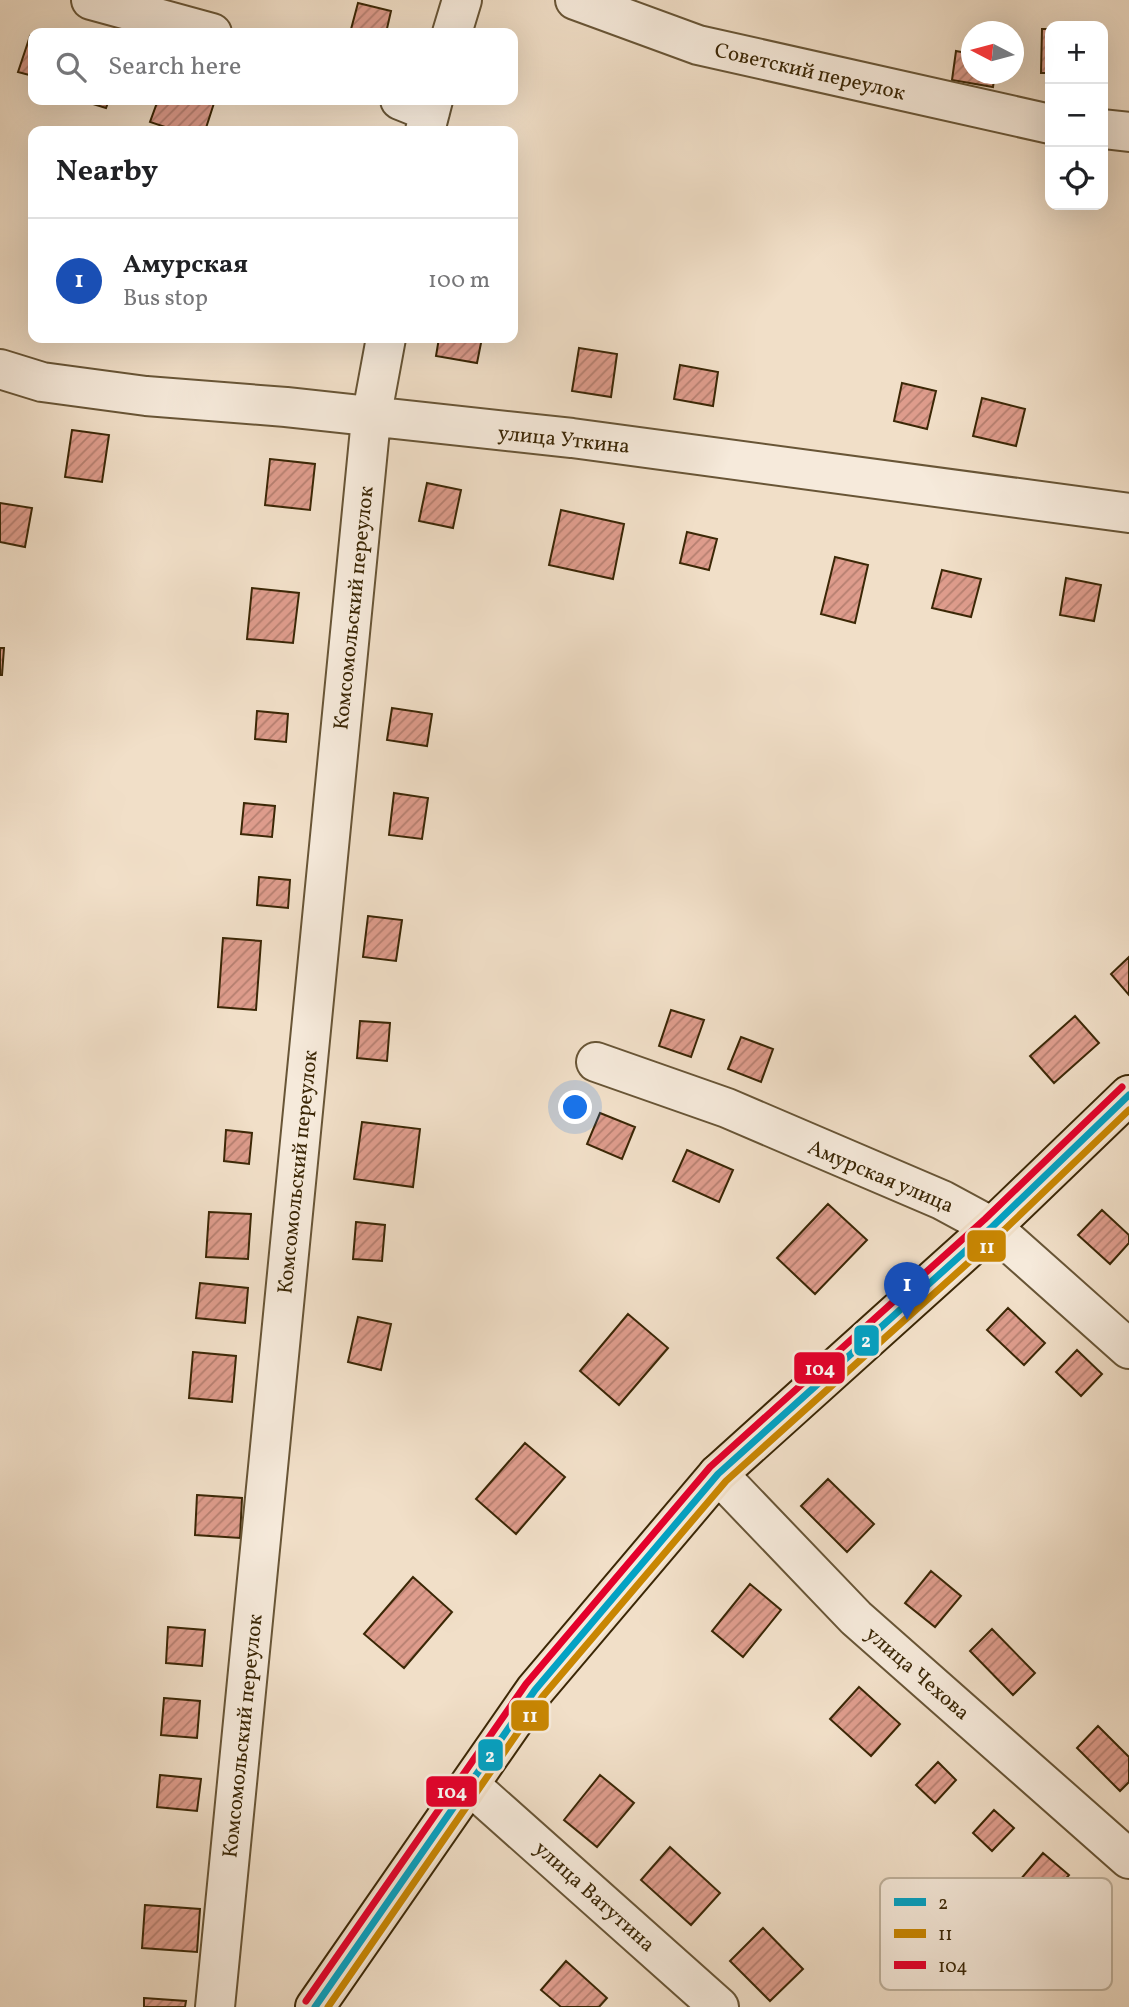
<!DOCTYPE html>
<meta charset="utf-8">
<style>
body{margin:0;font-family:Vollkorn,serif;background:#f2f2f2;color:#202124}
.controls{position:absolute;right:21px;top:21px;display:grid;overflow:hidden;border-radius:14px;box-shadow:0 7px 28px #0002}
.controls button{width:63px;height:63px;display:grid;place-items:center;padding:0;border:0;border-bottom:2px solid #e0e0e0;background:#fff;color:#202124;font:35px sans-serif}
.compass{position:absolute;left:961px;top:21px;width:63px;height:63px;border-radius:50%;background:#fff;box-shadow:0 7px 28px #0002;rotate:276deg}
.you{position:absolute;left:576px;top:1108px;width:24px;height:24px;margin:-18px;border:5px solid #fff;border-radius:50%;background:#1a73e8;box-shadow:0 0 0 10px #1a73e833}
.badge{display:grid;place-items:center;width:46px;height:46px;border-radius:50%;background:#8f2418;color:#fff;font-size:23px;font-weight:700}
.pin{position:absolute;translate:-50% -58px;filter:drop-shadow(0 2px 4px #0008)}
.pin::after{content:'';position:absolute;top:37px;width:24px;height:21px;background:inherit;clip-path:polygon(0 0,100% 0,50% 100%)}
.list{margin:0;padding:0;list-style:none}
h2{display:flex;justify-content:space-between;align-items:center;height:91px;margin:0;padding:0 28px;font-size:30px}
h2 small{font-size:23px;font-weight:400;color:#757577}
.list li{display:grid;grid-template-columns:46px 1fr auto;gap:21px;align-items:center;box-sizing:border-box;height:126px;padding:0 28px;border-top:2px solid #e0e0e0}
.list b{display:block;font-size:26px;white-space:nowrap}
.list p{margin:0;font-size:23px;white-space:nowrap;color:#757577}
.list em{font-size:23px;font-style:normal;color:#757577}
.icon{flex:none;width:38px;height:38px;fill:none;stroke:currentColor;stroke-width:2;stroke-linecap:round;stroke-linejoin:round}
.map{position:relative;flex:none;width:1129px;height:2007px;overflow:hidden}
.search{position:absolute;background:#fff;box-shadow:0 7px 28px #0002;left:28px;top:28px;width:490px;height:77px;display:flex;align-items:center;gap:18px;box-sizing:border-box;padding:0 24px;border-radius:14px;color:#757577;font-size:26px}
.panel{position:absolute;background:#fff;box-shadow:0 7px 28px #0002;left:28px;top:126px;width:490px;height:217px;border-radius:14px}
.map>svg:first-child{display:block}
.building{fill:url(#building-hatch);stroke:#3b2706;stroke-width:2}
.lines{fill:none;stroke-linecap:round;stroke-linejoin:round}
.minor-casing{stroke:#685536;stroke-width:42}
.major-casing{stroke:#3b2706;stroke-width:42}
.minor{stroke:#f6eadb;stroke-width:38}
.major{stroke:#f1dfc8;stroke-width:38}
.bus-1-casing{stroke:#f6eadb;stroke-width:12}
.bus-2-casing{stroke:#f6eadb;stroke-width:12}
.bus-3-casing{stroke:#f6eadb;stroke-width:12}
.bus-1{stroke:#03a2c4;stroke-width:7}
.bus-2{stroke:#c88602;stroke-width:7}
.bus-3{stroke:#e4002b;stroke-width:7}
.labels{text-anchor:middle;stroke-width:7;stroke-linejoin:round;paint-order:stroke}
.street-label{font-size:21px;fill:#3b2706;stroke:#f6eadb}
.key{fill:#f6eadb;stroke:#beb09b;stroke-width:2}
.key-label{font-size:19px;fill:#3b2706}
.line-badge{stroke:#f6eadb;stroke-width:2.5}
.badge-label{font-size:19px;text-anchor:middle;font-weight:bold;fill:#fff}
</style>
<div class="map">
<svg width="1129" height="2007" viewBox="0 0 1129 2007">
<defs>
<pattern id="building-hatch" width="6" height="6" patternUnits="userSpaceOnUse" patternTransform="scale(1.75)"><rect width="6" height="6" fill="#de9c8c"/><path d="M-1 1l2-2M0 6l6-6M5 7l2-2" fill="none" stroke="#b57f70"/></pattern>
</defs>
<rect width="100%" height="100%" fill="#f1dfc8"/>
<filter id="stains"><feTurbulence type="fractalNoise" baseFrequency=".00286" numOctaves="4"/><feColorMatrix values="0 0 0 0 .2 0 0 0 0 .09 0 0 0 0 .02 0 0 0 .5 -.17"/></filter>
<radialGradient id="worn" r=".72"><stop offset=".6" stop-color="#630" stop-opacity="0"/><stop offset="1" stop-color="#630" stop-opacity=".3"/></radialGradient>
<path class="building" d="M358,3l33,8 -5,22h-36z
M1042,29h8v44h-9z
M30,36l3,1v39l-15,-4z
M956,51l16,3v20h23l-2,13 -41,-7z
M80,100h29l-3,8z
M158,100h57l-10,31h-28l-27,-9z
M439,338h43l-5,25 -41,-7z
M579,348l38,6 -6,43 -39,-6z
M680,365l38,7 -5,34 -39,-7z
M902,383l34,8 -9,38 -33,-8z
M982,398l43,11 -9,37 -43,-10z
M72,430l37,5 -7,47 -37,-5z
M270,459l45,5 -5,46 -45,-5z
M427,483l34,7 -8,38 -34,-7z
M0,503l32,5 -7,39 -25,-5z
M561,510l63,14 -11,55 -64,-14z
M687,532l30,7 -8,31 -29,-7z
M835,557l33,8 -13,58 -34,-9z
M942,570l39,9 -10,38 -39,-9z
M1066,578l35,7 -7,36 -34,-6z
M252,588l47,5 -6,50 -46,-4z
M0,648h4l-2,27h-2z
M392,708l40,6 -5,32 -40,-6z
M257,711l31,3 -2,28 -31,-3z
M394,793l34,5 -6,41 -33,-4z
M244,803l31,3 -3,31 -31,-3z
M259,877l31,3 -2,28 -31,-3z
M368,916l34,4 -6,41 -33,-4z
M223,938l38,3 -5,69 -38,-3z
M1129,957v38l-18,-21z
M671,1010l33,10 -13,37 -32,-11z
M1075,1016l24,27 -45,40 -24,-27z
M360,1021l30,2 -3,38 -30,-3z
M741,1037l32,12 -12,33 -33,-13z
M600,1113l35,14 -13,32 -35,-15z
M362,1122l58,7 -7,58 -59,-8z
M226,1130l26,3 -3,31 -25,-3z
M687,1150l46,20 -14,32 -46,-21z
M828,1204l39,36 -52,54 -38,-36z
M1102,1210l27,25v8l-19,21 -32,-29z
M209,1212l42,2 -3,45 -42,-2z
M356,1222l29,3 -3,36 -29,-2z
M200,1283l48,5 -3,35 -49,-5z
M1008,1308l37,35 -21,22 -37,-35z
M628,1314l40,34 -49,57 -39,-34z
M358,1317l33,7 -10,46 -33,-8z
M1077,1350l25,24 -21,22 -25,-24z
M193,1352l43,4 -4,46 -43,-4z
M525,1443l40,34 -49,57 -40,-35z
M828,1479l46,45 -27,28 -46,-46z
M197,1495l45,3 -2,40 -45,-3z
M931,1571l30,25 -26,31 -30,-24z
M413,1577l39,35 -48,56 -40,-34z
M750,1584l31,26 -38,47 -31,-26z
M168,1627l37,3 -3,36 -36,-3z
M992,1629l43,44 -22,22 -43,-44z
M859,1687l41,37 -29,32 -41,-37z
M164,1698l36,3 -3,37 -36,-3z
M1098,1726l31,31v25l-9,9 -43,-43z
M938,1762l18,18 -21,23 -19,-18z
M160,1775l41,4 -4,32 -40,-4z
M600,1775l34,28 -37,44 -33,-27z
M994,1810l20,18 -22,23 -19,-18z
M670,1847l50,46 -29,32 -50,-45z
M1043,1853l26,22 -24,28 -25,-23z
M145,1905l55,4 -3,43 -55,-4z
M763,1928l40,41 -33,32 -40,-40z
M566,1961l41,37 -8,9h-38l-20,-17z
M144,1998l42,3 -1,6h-41z"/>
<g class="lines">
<defs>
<path id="minor" d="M91,0l121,33
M575,0l123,45 352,79
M452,33l10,-33
M400,100l30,12
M1103,129l26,3
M425,131l8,-31
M0,369l42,13 104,14 140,11 286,31 557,75
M596,1062l131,46 215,92 50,27 137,122
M718,1474l138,144 273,241
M471,1786l248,221
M215,2007l156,-1588 15,-81"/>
<path id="major" d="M315,2007l220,-317 183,-216 274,-247 137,-132"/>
</defs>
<use href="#minor" class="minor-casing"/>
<use href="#major" class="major-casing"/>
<use href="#minor" class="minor"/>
<use href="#major" class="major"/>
<defs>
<path id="bus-1" d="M315,2007l220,-317 183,-216 274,-247 137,-132"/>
<path id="bus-2" d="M328,2007l215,-311 183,-215 273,-246 130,-125"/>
<path id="bus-3" d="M306,2001l220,-317 184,-217 275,-248 137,-132"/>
</defs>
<use href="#bus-1" class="bus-1-casing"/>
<use href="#bus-2" class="bus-2-casing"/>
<use href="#bus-3" class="bus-3-casing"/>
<use href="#bus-1" class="bus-1"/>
<use href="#bus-2" class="bus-2"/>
<use href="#bus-3" class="bus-3"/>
</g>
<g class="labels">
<g class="street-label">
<text transform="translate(810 71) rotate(13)" y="7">Советский переулок</text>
<text transform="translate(564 439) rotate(6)" y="7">улица Уткина</text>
<text transform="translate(353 608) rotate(-84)" y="7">Комсомольский переулок</text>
<text transform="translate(297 1172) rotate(-84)" y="7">Комсомольский переулок</text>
<text transform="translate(881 1176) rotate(23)" y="7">Амурская улица</text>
<text transform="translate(918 1673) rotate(41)" y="7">улица Чехова</text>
<text transform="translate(242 1736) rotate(-84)" y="7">Комсомольский переулок</text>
<text transform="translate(595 1896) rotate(42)" y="7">улица Ватутина</text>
</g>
</g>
<rect x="880" y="1878" width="232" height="112" rx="10" class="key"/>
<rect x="894" y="1898" width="32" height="8" fill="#03a2c4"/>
<rect x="894" y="1929" width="32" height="9" fill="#c88602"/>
<rect x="894" y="1961" width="32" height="8" fill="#e4002b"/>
<g class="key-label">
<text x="938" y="1909">2</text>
<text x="938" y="1940">11</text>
<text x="938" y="1972">104</text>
</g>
<g class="line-badge">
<rect x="966" y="1229" width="41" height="34" rx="7" fill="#c88602"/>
<rect x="853" y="1324" width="27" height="33" rx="7" fill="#03a2c4"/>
<rect x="793" y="1351" width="53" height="34" rx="7" fill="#e4002b"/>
<rect x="510" y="1699" width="40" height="33" rx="7" fill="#c88602"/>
<rect x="477" y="1738" width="27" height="34" rx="7" fill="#03a2c4"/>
<rect x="425" y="1775" width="53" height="33" rx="7" fill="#e4002b"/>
</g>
<g class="badge-label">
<text x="987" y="1253">11</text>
<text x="866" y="1347">2</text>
<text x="820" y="1375">104</text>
<text x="530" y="1722">11</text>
<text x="490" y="1762">2</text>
<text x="452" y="1798">104</text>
</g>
<rect width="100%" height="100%" filter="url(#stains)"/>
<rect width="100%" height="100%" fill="url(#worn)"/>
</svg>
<div class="controls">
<button>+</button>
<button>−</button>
<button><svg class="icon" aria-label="locate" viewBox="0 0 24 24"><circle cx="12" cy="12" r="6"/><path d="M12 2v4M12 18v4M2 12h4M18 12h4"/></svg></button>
</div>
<svg class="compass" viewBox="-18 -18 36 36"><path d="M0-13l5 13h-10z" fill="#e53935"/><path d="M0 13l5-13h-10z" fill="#757577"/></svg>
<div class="you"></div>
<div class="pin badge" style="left:907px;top:1320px;background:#1a4fb4">1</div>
<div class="search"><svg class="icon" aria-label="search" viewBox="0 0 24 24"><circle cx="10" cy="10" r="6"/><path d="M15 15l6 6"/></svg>Search here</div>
<section class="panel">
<h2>Nearby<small></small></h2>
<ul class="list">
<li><span class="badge" style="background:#1a4fb4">1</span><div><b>Амурская</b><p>Bus stop</p></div><em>100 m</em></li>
</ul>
</section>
</div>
